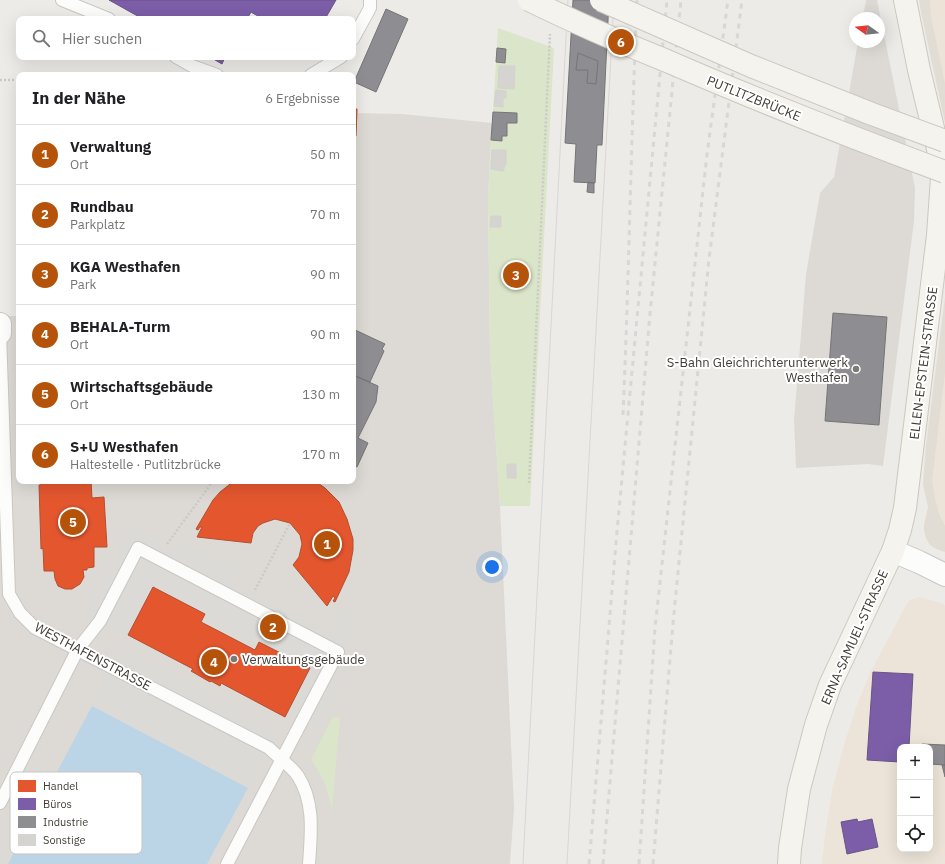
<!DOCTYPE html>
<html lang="de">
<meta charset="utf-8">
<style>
body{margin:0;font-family:"IBM Plex Sans",sans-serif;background:#f6f6f6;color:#202124}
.controls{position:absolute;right:12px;bottom:12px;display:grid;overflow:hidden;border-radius:8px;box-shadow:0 4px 16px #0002}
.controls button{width:36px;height:36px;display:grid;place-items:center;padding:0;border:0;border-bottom:1px solid #e0e0e0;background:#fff;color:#202124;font:20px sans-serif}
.compass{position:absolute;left:849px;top:12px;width:36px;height:36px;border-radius:50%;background:#fff;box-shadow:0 4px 16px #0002;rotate:285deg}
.you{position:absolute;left:492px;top:567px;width:14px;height:14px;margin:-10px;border:3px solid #fff;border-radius:50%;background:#1a73e8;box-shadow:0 0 0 6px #1a73e833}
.badge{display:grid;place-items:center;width:26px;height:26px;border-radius:50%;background:#b45309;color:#fff;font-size:13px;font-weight:700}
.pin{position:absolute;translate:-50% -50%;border:2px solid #fff;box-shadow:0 1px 4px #0006}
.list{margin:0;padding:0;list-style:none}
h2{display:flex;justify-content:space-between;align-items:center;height:52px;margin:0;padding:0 16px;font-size:17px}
h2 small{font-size:13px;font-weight:400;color:#757577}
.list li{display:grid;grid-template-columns:26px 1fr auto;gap:12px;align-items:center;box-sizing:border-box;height:60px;padding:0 16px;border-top:1px solid #e0e0e0}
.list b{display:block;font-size:15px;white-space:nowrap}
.list p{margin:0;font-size:13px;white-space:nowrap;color:#757577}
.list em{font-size:13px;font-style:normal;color:#757577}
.icon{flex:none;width:22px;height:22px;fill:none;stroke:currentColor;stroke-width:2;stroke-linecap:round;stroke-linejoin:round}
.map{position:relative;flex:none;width:945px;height:864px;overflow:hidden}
.search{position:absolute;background:#fff;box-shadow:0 4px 16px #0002;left:16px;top:16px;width:340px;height:44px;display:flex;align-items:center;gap:10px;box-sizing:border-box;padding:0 14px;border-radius:8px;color:#757577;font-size:15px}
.panel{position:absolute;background:#fff;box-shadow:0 4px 16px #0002;left:16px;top:72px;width:340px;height:412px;border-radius:8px}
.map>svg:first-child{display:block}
.residential{fill:#e1ddd5}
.commercial{fill:#ece4d8;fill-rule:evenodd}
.industrial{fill:#dddad5}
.green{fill:#dae5c9}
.parking{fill:#dcdad7}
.water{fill:#bbd5e7}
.shops{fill:#e4572e;stroke:#b34f30}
.offices{fill:#7b5ea7;stroke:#6a5485}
.industry{fill:#8d8d92;stroke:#767576}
.building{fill:#d6d4d0;stroke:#d5d2cd}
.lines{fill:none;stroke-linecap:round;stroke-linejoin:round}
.lane-casing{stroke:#c9c7c3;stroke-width:14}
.street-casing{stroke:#c9c7c3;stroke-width:24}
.secondary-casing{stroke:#cbc8bf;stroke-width:24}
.path{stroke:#cbcac6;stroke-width:2.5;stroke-dasharray:2 2;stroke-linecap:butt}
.lane{stroke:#fcfcfb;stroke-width:12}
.street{stroke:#fcfcfb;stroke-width:22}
.secondary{stroke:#f4f3ed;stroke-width:22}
.tram{stroke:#d8d7d7;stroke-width:1}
.rail{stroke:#d8d7d7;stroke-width:3;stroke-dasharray:5 5;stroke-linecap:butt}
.secondary-bridge-casing{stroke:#cbc8bf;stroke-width:24;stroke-linecap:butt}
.secondary-bridge{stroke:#f4f3ed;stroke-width:22}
.poi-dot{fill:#7d7a73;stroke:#fff;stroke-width:1.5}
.labels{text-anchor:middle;stroke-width:4;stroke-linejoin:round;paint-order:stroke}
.street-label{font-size:13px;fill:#413d35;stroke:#fff}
.poi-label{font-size:13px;fill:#413d35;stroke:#fff;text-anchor:end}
.key{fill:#fff;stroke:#c6c5c2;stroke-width:1}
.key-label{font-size:11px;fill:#413d35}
</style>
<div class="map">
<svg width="945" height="864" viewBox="0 0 945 864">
<rect width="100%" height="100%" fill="#edebe7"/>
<path class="residential" d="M919,0h26v123l-24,-111z
M945,297v255l-9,-3 -6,-4 -4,-7 -2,-7v-6l4,-18 -5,-22 3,-40z"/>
<path class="commercial" d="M930,0h15v83l-14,-66z
M945,373v153l-6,-12 -4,-16 -3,-17z
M919,597l22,6 4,3v258h-123l3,-29 7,-45 12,-45 11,-35 15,-37 34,-64 5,-8zM900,747h30v102h-30z"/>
<path class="industrial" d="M866,0h11l38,188 -1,33 -31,245 -15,-2 -72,4 -2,-48 12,-146 14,-81 14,-16 24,-135h21v-24h-16z
M353,113l49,1 90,9 -4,74 2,155 10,154 14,302 -4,56h-510v-548h19v165h334z"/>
<path class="green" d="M498,28l56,20 -24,458h-30l-10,-154 -2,-155z
M333,717l7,1 -8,92 -7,-27 -14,-24z"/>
<path class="parking" d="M129,527l44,23 5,-10 61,30 -7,13 96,51 12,-25 12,6 -6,38 -8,34 -10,25 -11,21 -32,-16 25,-49 -156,-81 -26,48 -43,-23z
M120,649l161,84 -33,55 -156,-82z"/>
<path class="water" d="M92,706l156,82 -41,76h-199z"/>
<path class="shops" d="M353,109h4l-1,27h-3z
M41,481h50l1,17 12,-1 3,50h-13v20l-7,1v2h-4l1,7 -4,7 -8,5h-7l-7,-3 -3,-7 -1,-8h-10l-1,-23 -2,1 -2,-64h2z
M234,481h81l10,7 14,14 8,17 6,20v11l-4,22 -14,30 -2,-1 2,-3 -2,-2 -6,10 -34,-41 6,-8 3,-13 -2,-9 -10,-12 -15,-4 -12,4 -5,3 -5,7 -2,10 -54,-6 5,-10h-2l-2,3 -2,-1 17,-29 7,-8z
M153,587l52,27 -4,8 54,28 4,-8 51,26 -25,49 -64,-34 -1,3 -9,-5 -1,1 -19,-11 2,-2 -65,-34z"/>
<path class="offices" d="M109,0h227l-11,19h-62l-12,-7 -4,7h-104z
M210,57h15l-3,7z
M873,672l40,2 -4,73h-9v15l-33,-2z
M857,819l1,3 14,-3 6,28 -31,7 -6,-32z"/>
<path class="industry" d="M573,0h36l-7,145h-5l-2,38 -21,-1 2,-38 -11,-1z
M386,9l22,10 -32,73 -22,-10z
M497,48l9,1 -1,14 -9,-1z
M578,53l20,8 -2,23 -9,-1 1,-13h-12z
M493,112l24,1v10h-10v13h-5v5l-11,-1z
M588,182l6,1v10l-7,-1z
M833,313l54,4 -8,108 -54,-4z
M353,329l32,15 -3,5 2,2 -14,31 -17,-7z
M353,375l25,11 -2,16 -18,36 10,5 -11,24 -4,-2z
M922,744l23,1v20l-15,-1v-17h-8z
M942,765h3v12z"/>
<path class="building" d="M499,66h16l-1,23 -16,-1z
M54,73v2h-34l4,-1z
M496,90l10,1v7h-3v9l-9,-1z
M492,150h14v13l-3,8 -12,-2z
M491,216h10v11h-11z
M507,464h9v14h-9z"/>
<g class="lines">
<defs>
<path id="lane" d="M62,0l47,19
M353,39l17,-31v-8
M176,57l16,9 25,9
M311,75l30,-18
M0,333l9,261 11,19 15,15 234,120c9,9 22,18 29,28 17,27 13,58 11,88
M0,803l78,-154 22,-28 38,-73 200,104 -111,212"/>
<path id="street" d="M0,324v9
M893,551l26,11 26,13"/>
<path id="secondary" d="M789,864l1,-16 9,-59 17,-64 14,-40 63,-134 7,-21 5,-22 33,-273 4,-57 -4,-29 -19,-79 -14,-70"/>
</defs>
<use href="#lane" class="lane-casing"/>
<use href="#street" class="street-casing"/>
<use href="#secondary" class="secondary-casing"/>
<path class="path" d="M0,80h19
M529,483l21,-449
M167,544l46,-63
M255,590l35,-67"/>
<use href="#lane" class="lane"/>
<use href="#street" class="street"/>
<use href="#secondary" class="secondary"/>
<path class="tram" d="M523,864l45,-864
M567,864l47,-864"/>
<path class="rail" d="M623,415c6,-138 8,-277 14,-415
M589,864l28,-333 50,-531
M603,864l47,-550 31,-314
M639,864l16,-236 52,-474 21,-154
M653,864l20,-241 36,-364 33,-259"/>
<defs>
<path id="secondary-bridge" d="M529,0c45,22 91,42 138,61 92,40 184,76 278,111
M601,0l150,66 121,48 73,27"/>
</defs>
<use href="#secondary-bridge" class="secondary-bridge-casing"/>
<use href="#secondary-bridge" class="secondary-bridge"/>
</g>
<g class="poi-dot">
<circle cx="856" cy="369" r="4"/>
<circle cx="234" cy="659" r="4"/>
</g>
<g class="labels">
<g class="street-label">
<text transform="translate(754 98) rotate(22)" y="5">PUTLITZBRÜCKE</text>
<text transform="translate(923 363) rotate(-83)" y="5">ELLEN-EPSTEIN-STRASSE</text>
<text transform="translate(854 637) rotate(-66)" y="5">ERNA-SAMUEL-STRASSE</text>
<text transform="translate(93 656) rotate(28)" y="5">WESTHAFENSTRASSE</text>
</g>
<g class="poi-label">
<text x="848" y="367">S-Bahn Gleichrichterunterwerk<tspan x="848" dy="15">Westhafen</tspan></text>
<text x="242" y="664" text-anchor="start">Verwaltungsgebäude</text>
</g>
</g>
<rect x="10" y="772" width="132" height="82" rx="6" class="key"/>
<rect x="18" y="780" width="18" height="12" fill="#e4572e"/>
<rect x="18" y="798" width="18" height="12" fill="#7b5ea7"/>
<rect x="18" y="816" width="18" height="12" fill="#8d8d92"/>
<rect x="18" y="834" width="18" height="12" fill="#d6d4d0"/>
<g class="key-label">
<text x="43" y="790">Handel</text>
<text x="43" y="808">Büros</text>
<text x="43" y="826">Industrie</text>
<text x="43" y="844">Sonstige</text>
</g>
</svg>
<div class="controls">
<button>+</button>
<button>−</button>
<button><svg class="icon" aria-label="locate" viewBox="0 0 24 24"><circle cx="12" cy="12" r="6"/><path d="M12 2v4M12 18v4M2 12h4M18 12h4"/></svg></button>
</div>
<svg class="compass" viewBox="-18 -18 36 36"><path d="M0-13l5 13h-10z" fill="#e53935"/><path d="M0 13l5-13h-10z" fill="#757577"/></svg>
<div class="you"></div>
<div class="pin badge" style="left:327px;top:544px">1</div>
<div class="pin badge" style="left:273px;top:627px">2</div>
<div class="pin badge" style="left:516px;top:275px">3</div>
<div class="pin badge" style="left:214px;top:662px">4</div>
<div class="pin badge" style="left:73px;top:522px">5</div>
<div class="pin badge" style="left:621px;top:42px">6</div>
<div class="search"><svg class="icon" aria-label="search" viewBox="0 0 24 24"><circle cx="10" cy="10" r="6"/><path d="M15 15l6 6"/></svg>Hier suchen</div>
<section class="panel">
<h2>In der Nähe<small>6 Ergebnisse</small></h2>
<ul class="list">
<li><span class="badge">1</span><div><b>Verwaltung</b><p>Ort</p></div><em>50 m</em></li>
<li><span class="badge">2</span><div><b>Rundbau</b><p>Parkplatz</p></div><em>70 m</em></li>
<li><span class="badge">3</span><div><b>KGA Westhafen</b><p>Park</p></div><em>90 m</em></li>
<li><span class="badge">4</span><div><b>BEHALA-Turm</b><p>Ort</p></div><em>90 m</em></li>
<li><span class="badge">5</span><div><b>Wirtschaftsgebäude</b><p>Ort</p></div><em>130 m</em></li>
<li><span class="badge">6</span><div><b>S+U Westhafen</b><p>Haltestelle · Putlitzbrücke</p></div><em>170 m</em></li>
</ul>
</section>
</div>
